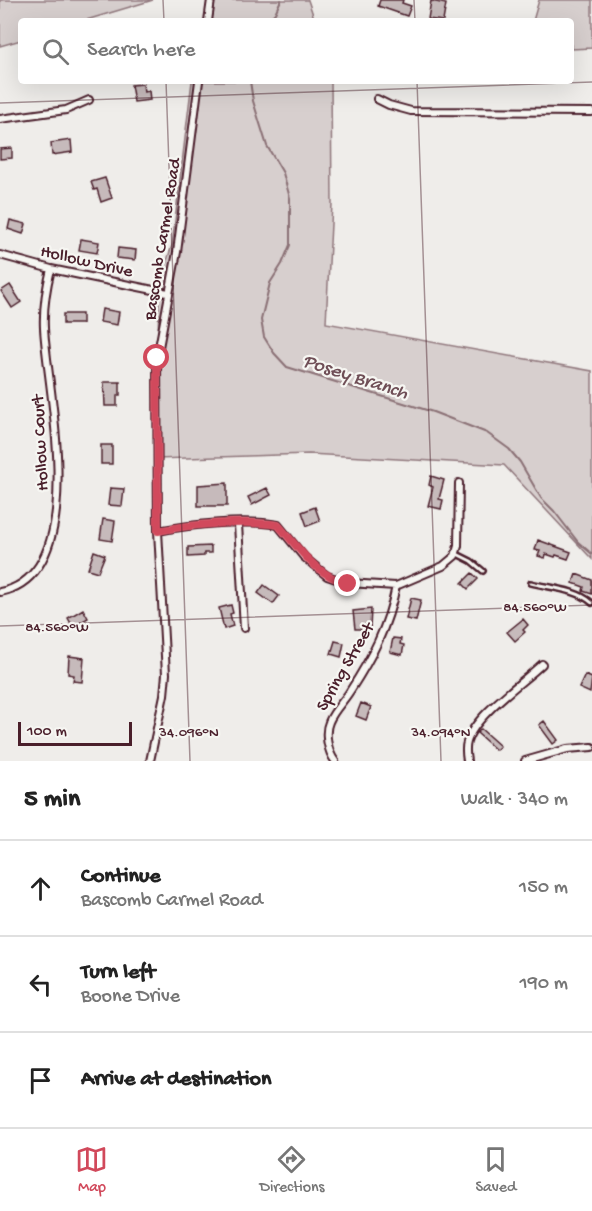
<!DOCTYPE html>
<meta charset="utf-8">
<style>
body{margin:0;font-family:"Gochi Hand",sans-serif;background:#f6f6f6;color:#222}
.scale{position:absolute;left:18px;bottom:15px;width:114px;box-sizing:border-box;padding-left:6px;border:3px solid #4a1f2b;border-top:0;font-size:16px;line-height:21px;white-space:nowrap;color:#4a1f2b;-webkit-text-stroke:4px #f6f6f2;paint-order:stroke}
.stop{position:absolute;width:18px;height:18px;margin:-14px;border:4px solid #d1495b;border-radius:50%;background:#fff}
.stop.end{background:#d1495b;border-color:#fff;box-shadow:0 2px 6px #0008}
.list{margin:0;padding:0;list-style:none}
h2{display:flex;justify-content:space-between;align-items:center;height:78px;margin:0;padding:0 24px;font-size:26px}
h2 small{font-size:20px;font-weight:400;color:#767676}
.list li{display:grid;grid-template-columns:39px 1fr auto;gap:18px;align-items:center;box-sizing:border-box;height:96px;padding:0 24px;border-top:2px solid #e0e0e0}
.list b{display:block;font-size:22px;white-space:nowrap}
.list p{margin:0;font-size:20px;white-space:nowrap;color:#767676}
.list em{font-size:20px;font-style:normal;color:#767676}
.icon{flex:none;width:33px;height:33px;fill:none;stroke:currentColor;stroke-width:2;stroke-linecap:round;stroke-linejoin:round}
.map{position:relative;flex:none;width:592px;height:761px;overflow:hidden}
.search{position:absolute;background:#fff;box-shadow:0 6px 24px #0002;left:18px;right:18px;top:18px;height:66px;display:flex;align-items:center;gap:15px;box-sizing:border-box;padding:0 21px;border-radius:6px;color:#767676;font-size:22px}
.sheet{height:366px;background:#fff}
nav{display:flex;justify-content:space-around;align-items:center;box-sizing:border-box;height:84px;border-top:2px solid #e0e0e0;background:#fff;font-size:16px;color:#767676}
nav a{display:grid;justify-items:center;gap:3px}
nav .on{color:#d1495b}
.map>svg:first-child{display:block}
.green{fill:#d7cfce;stroke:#90777c;stroke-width:1.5}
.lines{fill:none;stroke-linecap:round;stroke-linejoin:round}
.stream{stroke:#8a6f74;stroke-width:2}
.building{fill:#c6babb;stroke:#4a1f2b;stroke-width:1.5}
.lane-casing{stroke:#4a1f2b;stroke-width:8}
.street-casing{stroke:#4a1f2b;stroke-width:10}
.lane{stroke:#f6f6f2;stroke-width:3}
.street{stroke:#f6f6f2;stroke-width:6}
.route{stroke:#d1495b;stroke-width:8}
.ticks{fill:none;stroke:#4a1f2b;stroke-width:1.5;stroke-opacity:0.45}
.labels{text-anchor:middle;stroke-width:4.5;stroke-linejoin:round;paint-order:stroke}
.street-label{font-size:18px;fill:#4a1f2b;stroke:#f6f6f2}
.water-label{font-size:20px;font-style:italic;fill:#6f4e56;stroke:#f6f6f2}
.ticks-label{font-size:15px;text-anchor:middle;fill:#4a1f2b;stroke:#f6f6f2;stroke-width:4.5;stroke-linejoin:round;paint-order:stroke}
</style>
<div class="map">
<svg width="592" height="761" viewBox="0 0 592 761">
<rect width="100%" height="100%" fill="#efedea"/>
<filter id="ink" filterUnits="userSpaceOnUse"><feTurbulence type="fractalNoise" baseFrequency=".0167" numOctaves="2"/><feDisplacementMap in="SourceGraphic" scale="12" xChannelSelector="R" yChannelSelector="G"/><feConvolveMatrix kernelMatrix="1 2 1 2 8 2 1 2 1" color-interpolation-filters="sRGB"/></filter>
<g filter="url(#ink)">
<path class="green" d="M0,0h153l-70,21h-62v19l-21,6z
M211,0h97l7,21h-109z
M539,0h53v48l-21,1v-28h-38z
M192,81h139l1,123 -6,119 266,48v188l-88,-94 -195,-11 -153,5 3,-173 13,-41z"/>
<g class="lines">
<path class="stream" d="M267,21l8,-8 6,-13
M250,81l3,20 14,45 16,27 7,25v47l-8,19 -12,19 -9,37 3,17 10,16 13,14 146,45 54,21 22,16 11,13 21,36 13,13 24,31 14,12"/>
</g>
<path class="building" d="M380,0h23l-1,3 9,3 -4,10 -29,-10z
M431,1l15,3 -3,17 -15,-2z
M143,84l1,8 5,-1 1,9 -16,2 -3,-17z
M71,140l1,12 -20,3 -1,-12z
M12,148v10l-12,1v-10z
M105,178l7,20 -11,4 -4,-13 -3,1 -3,-8z
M10,220l16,4 -3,10 -15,-5z
M81,239l18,3 -2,11 -18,-3z
M118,248l18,2 -1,10 -18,-2z
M10,285l11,17 -9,6 -11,-17z
M102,309l17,3 -2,13 -17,-3z
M63,314h19v10h-19z
M104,382h16v13h-3v11h-12z
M101,445h11v19h-11z
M431,476l13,4 -5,19 4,1 -2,9 -13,-3 5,-19 -4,-2z
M227,483v23h-29v-21z
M110,488l14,1 -2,17 -14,-1z
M267,488l4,7 -19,10 -4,-8z
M315,507l5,14 -13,5 -5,-14z
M103,519l12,2 -3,20 -12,-2z
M538,540l33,12 -3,7 -12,-4 -1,2 -9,-3 -1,4 -7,-2 2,-5 -5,-1z
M211,546v7h-7v3l-16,1v-10z
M94,551l11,4 -7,17 -10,-3z
M472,573l6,6 -10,10 -6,-6z
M576,574l16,6v14l-9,-3 1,-4 -11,-4z
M264,585l15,11 -6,8 -15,-11z
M411,598l10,2 -5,21 -10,-2z
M231,605l2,8 -3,1 3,12 -9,3 -5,-21z
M83,609l5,9 -15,9 -5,-9z
M371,609l-1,20h-15l-2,-18z
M523,619l5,6 -5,5 2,2 -10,9 -8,-9z
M393,638l8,1 -1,5 4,1 -2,10 -12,-3z
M335,641l9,2 -3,14 -10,-3z
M69,656l15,2 -2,24 -9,-1 1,-6 -6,-1z
M585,675l7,3 -2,15 -11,-5z
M361,703l10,4 -5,13 -10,-4z
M544,721l14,19 -5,4 -14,-19z
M481,729l19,17 -4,4 -19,-17z"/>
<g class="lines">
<defs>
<path id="lane" d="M457,554l14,7 12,10
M531,583c19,5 46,6 61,20"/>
<path id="street" d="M208,21l3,-21
M377,99l12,6 22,6 181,1
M0,119l66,-9 23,-10
M0,255l51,14 117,24
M238,524l6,104
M158,531c35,-7 86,-12 120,-6l26,32 23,19 21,7 48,3 47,-20 12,-10 3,-10 1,-63
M0,592c92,-18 47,-201 44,-264 -1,-21 2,-39 7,-59
M150,761l14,-66 2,-21 -8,-143 -1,-173 20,-106 22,-171
M335,761c-7,-9 -11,-28 -6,-39 4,-11 15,-21 21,-31 22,-34 38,-64 46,-105
M467,761c-1,-6 -2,-13 0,-19 7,-26 55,-59 75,-78
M525,761l42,-12 25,-2"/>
</defs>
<use href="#lane" class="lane-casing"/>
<use href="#street" class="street-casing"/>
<use href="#lane" class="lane"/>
<use href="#street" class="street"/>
</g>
</g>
<g class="lines" filter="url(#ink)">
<path class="route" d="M157,358l1,173c34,-7 87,-11 120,-6 23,25 35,48 70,59"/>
</g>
<path class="ticks" d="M163,0l1,21M414,0l1,21M166,81l24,680M417,81l24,680M0,103l592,-21M0,626l592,-21"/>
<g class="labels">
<g class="street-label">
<text transform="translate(161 239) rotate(-81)" y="6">Bascomb Carmel Road</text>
<text transform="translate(87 260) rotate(13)" y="6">Hollow Drive</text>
<text transform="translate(39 443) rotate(-93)" y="6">Hollow Court</text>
<text transform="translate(344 666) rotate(-60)" y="6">Spring Street</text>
</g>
<g class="water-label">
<text transform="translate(356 375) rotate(18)" y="7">Posey Branch</text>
</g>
</g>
<g class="ticks-label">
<text x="535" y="611">84.560°W</text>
<text x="57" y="631">84.560°W</text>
<text x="189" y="736">34.096°N</text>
<text x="441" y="736">34.094°N</text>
</g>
</svg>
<div class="scale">100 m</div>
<div class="stop" style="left:157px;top:358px"></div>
<div class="stop end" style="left:348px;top:584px"></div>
<div class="search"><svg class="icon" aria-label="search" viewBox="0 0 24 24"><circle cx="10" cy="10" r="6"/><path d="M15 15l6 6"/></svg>Search here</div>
</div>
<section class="sheet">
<h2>5 min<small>Walk · 340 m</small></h2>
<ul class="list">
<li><svg class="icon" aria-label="ahead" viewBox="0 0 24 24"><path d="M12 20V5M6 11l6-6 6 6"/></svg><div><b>Continue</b><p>Bascomb Carmel Road</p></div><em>150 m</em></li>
<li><svg class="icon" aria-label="left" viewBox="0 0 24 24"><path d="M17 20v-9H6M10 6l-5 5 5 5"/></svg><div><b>Turn left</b><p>Boone Drive</p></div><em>190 m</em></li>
<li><svg class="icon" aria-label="arrive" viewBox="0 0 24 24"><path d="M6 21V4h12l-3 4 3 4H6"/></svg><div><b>Arrive at destination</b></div></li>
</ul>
</section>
<nav>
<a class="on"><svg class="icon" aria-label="map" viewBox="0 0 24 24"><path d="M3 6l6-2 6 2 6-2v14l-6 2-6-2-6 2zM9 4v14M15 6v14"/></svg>Map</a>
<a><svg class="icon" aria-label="directions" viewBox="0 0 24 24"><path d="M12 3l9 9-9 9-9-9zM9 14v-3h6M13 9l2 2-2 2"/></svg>Directions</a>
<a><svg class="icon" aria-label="saved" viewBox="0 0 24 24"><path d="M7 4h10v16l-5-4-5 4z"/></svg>Saved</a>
</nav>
